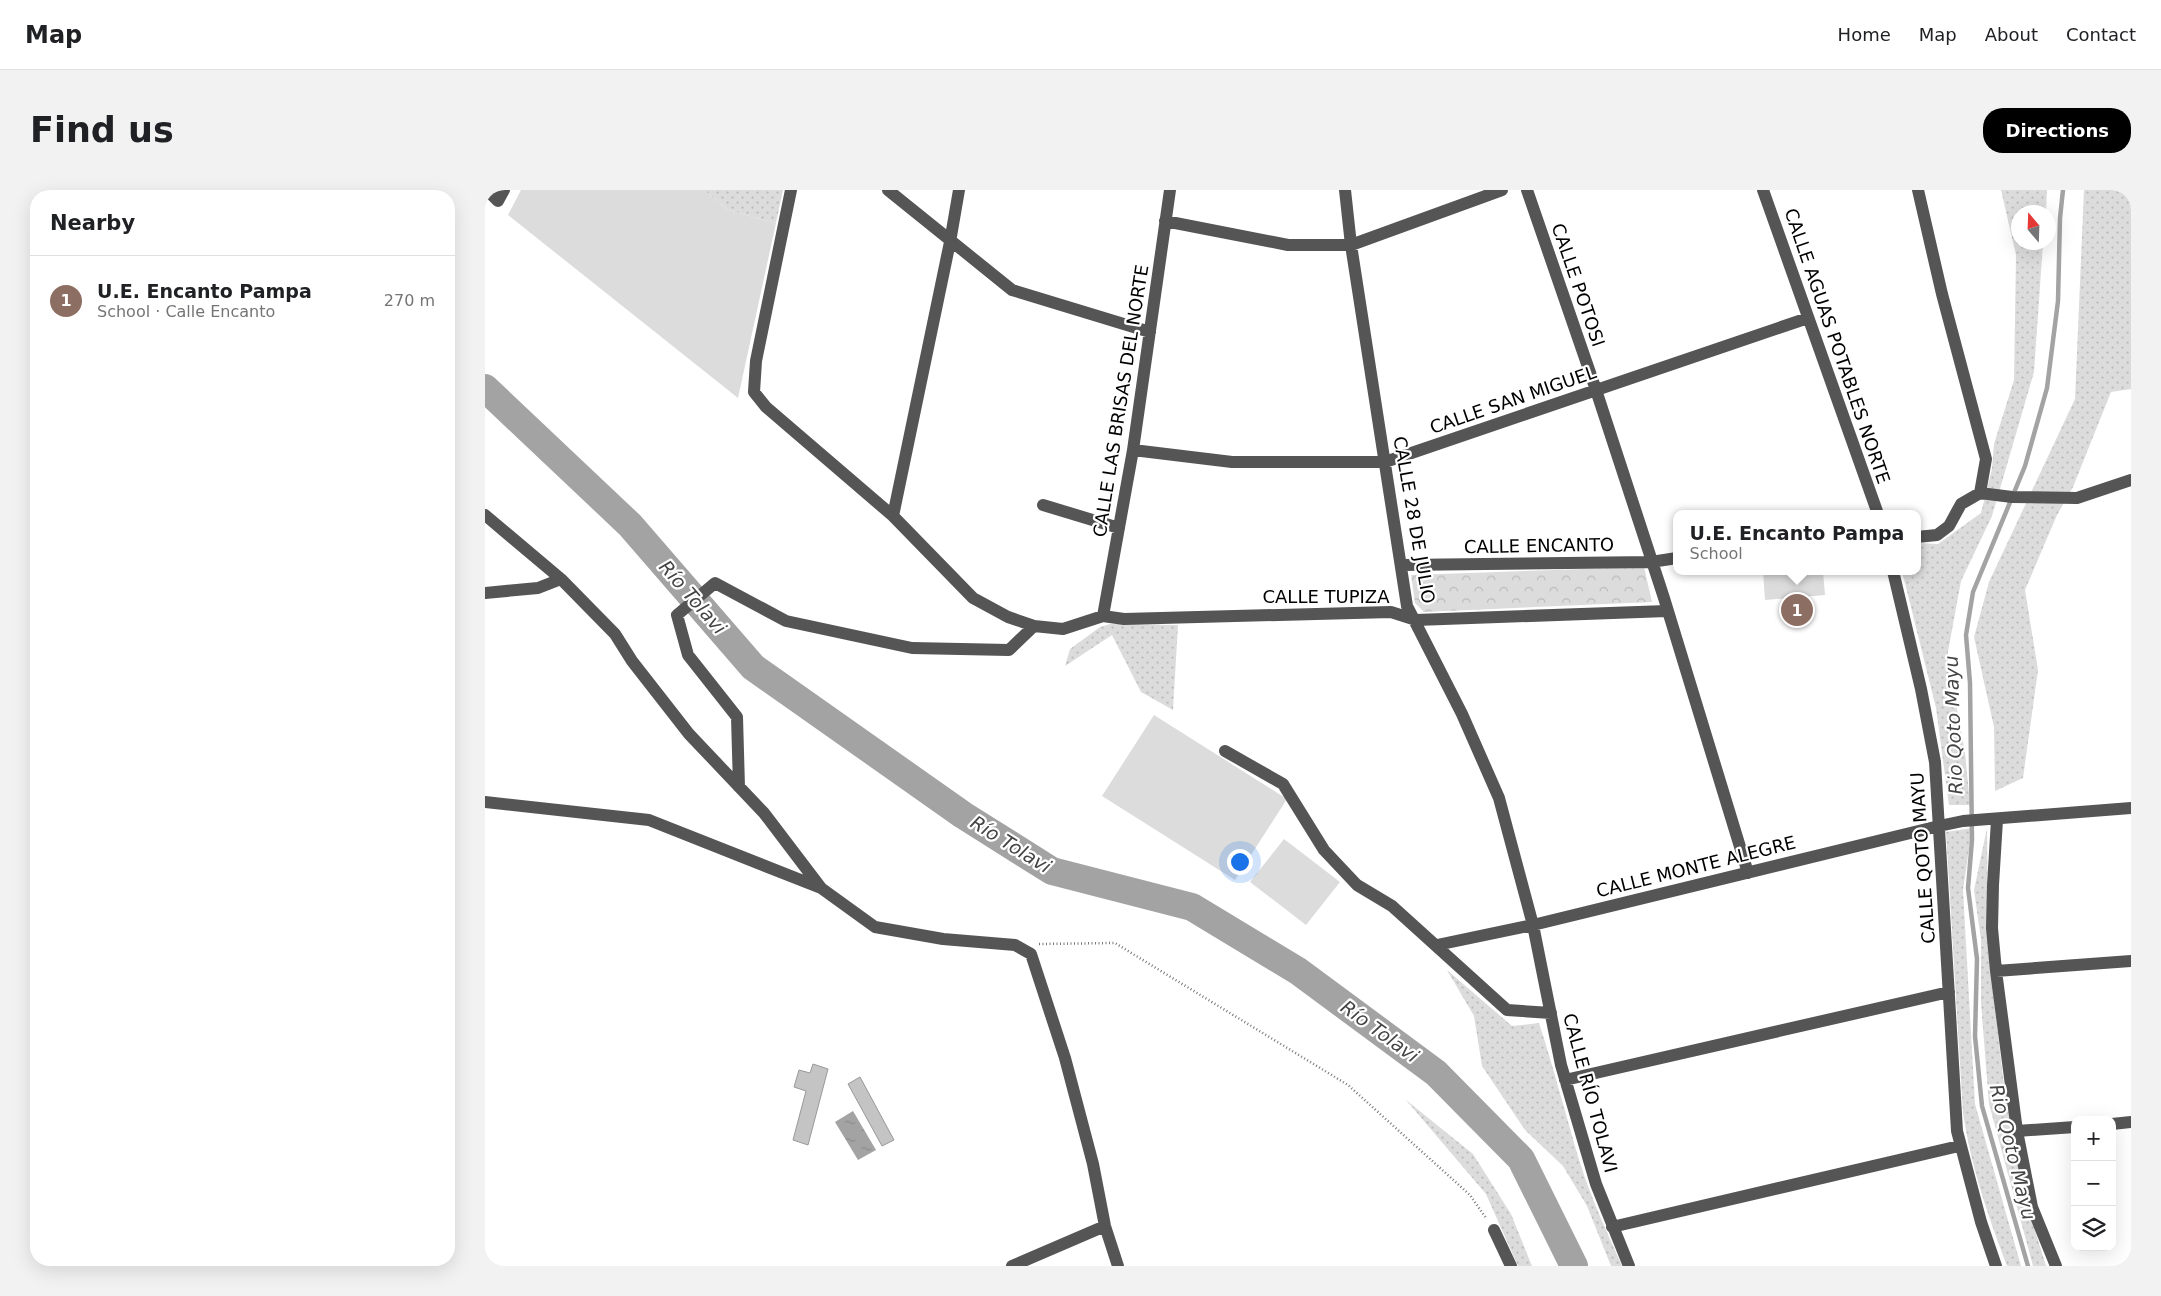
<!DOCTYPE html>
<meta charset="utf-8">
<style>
body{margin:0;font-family:"DejaVu Sans",sans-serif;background:#f2f2f2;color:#202124}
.controls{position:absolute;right:15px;bottom:15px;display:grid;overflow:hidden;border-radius:10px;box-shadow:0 5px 20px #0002}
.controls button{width:45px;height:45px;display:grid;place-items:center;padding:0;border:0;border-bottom:1px solid #e0e0e0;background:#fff;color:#202124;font:25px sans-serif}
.compass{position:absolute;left:1526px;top:15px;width:45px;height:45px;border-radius:50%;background:#fff;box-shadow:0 5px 20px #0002;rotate:341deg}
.you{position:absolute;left:754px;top:671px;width:18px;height:18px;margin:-12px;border:4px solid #fff;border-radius:50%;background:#1a73e8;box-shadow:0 0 0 8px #1a73e833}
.badge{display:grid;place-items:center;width:32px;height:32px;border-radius:50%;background:#000;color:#fff;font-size:16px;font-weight:700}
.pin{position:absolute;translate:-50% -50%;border:2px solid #fff;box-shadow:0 1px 5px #0006}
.popup{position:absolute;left:1188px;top:320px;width:248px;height:65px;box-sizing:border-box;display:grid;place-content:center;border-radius:10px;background:#fff;filter:drop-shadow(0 1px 4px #0005);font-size:16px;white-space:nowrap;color:#757577}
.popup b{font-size:19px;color:#202124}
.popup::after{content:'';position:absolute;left:50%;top:100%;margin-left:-10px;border:10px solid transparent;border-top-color:#fff}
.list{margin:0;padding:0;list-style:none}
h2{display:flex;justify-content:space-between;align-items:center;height:65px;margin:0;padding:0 20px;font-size:21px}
h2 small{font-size:16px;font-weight:400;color:#757577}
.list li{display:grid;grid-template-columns:32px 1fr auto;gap:15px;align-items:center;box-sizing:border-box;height:90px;padding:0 20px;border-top:1px solid #e0e0e0}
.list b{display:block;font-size:19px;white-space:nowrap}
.list p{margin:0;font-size:16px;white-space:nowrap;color:#757577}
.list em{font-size:16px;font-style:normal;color:#757577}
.icon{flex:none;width:28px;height:28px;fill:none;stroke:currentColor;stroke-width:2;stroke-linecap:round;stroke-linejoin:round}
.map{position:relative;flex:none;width:1646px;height:1076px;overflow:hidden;border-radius:20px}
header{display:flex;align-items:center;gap:30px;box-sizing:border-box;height:70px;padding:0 25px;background:#fff;border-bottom:1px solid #e0e0e0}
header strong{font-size:24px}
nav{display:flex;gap:28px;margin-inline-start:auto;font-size:18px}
.intro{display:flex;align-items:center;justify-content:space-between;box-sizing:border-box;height:120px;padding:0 30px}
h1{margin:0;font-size:35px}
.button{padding:12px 22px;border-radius:20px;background:#000;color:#fff;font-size:18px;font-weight:700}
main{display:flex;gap:30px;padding:0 30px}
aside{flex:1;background:#fff;border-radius:20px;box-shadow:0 5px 20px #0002}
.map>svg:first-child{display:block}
.grass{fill:url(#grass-dots)}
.forest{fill:url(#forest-crowns)}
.garden{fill:#dcdcdc}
.water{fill:url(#water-ripples)}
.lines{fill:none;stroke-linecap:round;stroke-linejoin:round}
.stream{stroke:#a3a3a3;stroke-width:4.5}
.river{stroke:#a3a3a3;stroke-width:28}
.building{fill:#c4c4c4;stroke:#999}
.path{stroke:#777;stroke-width:2.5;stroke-dasharray:1 2.5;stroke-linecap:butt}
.minor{stroke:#555;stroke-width:12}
.labels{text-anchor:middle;stroke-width:4.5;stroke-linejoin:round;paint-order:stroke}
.street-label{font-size:18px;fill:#000;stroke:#fff}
.water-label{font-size:19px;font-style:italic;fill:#444;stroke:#fff}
</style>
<header>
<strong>Map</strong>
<nav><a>Home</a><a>Map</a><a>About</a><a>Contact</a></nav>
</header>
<div class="intro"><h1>Find us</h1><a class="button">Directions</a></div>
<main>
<aside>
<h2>Nearby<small></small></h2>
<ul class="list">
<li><span class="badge" style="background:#8d6e63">1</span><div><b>U.E. Encanto Pampa</b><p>School · Calle Encanto</p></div><em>270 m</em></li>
</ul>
</aside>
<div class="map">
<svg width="1646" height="1076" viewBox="0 0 1646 1076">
<defs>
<pattern id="grass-dots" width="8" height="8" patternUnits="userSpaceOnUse" patternTransform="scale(1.25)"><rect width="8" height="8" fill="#dcdcdc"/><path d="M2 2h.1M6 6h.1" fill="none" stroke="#bbb" stroke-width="1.8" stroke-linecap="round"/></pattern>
<pattern id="forest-crowns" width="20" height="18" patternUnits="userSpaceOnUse" patternTransform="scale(1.25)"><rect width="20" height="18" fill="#dcdcdc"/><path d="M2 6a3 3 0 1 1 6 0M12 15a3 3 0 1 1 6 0" fill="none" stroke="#bbb"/></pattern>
<pattern id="water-ripples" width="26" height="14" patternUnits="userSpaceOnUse" patternTransform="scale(1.25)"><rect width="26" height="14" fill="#a3a3a3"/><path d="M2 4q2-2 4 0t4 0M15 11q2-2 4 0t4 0" fill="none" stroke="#8b8b8b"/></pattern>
</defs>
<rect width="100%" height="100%" fill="#fff"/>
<path class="grass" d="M219,0h79l-7,33 -48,-13z
M1516,0h46l-1,22h-27v30l24,1 -9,129 -42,144 -31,65 -14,76 18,95 5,53h-21l-13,-97 -34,-137h15v-28l21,1 43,-31 11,-44 2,-25 20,-64 2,-125z
M1599,0h47v199l-20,3 -38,95 -16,28 -32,75 13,80 -15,108 -28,13 -1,-64 -20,-90 15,-55 86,-183z
M625,434l68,1 -5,85 -32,-18 -29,-57 -47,31 5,-17 30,-22z
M1487,638l-9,62 12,214 46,162h-14c-19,-50 -36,-99 -44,-153l-17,-281z
M1502,638l1,121 15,128 13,77 10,47 20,65h-13l-44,-162 -8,-101v-63l-7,-50z
M962,780l65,56 27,-3c15,46 27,93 41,140 11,35 27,69 42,103h-11l-24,-60 -24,-40 -38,-36 -43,-64 -8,-50z
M921,910l67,54 38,60 21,52h-14l-32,-72z"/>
<path class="forest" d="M1159,377l8,35 -228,10 -9,-9 -4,-28z"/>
<path class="garden" d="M36,0h183l24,20 48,13 -38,175 -230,-183z
M1278,381h60l2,24 -60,5z
M669,525l133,84 -52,81 -133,-84z
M799,649l56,43 -34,43 -56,-43z"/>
<path class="water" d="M368,921l23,39 -18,10 -23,-38z"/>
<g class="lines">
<path class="stream" d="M1543,1076l-46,-160 -7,-70 2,-77 -9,-71 4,-48 -2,-157 -4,-48 7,-43 52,-126 22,-78 11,-87 2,-83 3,-28"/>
<path class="river" d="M0,198l145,137 123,142 210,148 89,56 140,36 106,64 138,102 85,86 53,107"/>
</g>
<path class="building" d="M328,874l15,5 -20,76 -15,-5 13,-49 -12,-4 5,-17 11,3z
M375,887l34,63 -12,6 -34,-62z"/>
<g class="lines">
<path class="path" d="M554,754l76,-1 233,142 122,110 16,23"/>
<path class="minor" d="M2,0l11,11 6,-11
M306,0l-35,171 -2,31 12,15 127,109 80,82 35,19 26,9 29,3 40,-13 21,3 267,-7 25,8 251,-9
M403,0l124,100 138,42
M860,0l6,55 56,361 55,108 37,84 34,127 28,140 35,119 33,82
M1042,0l69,200 68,208 84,275
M1278,0l115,324
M1433,0l24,104 44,165 -6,34
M680,31l123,24h63l151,-55
M648,260l99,12h153l423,-144
M558,315l76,23
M0,325l76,64 54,55 17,27 57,73 75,79 57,75 54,39 68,12 72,6 16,9 34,104 28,106 12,62 13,40
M408,326l57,-274 9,-52
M1432,347l20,-2 12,-9 12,-22 19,-11 32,4 65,1 54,-18
M917,375l249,-3 26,-4
M1408,381l28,118 14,73 22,369 24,91 15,44
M0,403l53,-5 23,-9
M618,426l30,-166 37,-260
M740,561l58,33 41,66 33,35 35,21 115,104 44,3
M254,597l-2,-70 -49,-62 -11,-40 38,-32 71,38 126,27 97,2 25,-24
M0,612l164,18 172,68
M1512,630l-4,65 -1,43 4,43 21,160 15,76 24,59
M952,755l96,-20 406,-99 24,-5 168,-13
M1511,781l135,-10
M1080,890l384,-88
M1627,934l19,-2
M1532,941l58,-4
M1127,1037l347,-81
M1009,1040l17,36
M527,1076l93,-40"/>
</g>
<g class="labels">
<g class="street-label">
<text transform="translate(1093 95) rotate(71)" y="6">CALLE POTOSI</text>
<text transform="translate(1352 156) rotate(71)" y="6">CALLE AGUAS POTABLES NORTE</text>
<text transform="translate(1028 210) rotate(-19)" y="6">CALLE SAN MIGUEL</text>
<text transform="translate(636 211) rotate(-81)" y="6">CALLE LAS BRISAS DEL NORTE</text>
<text transform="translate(929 330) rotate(80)" y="6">CALLE 28 DE JULIO</text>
<text transform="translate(1054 356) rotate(-1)" y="6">CALLE ENCANTO</text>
<text x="841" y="413">CALLE TUPIZA</text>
<text transform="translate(1438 668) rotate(-94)" y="6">CALLE QOTO MAYU</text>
<text transform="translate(1211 677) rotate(-14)" y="6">CALLE MONTE ALEGRE</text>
<text transform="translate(1105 903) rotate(75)" y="6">CALLE RÍO TOLAVI</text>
</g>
<g class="water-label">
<text transform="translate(208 407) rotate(49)" y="7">Río Tolavi</text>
<text transform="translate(1468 535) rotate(-92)" y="7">Rio Qoto Mayu</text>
<text transform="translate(526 654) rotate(32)" y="7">Río Tolavi</text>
<text transform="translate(895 841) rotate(36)" y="7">Río Tolavi</text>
<text transform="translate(1528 962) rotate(76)" y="7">Rio Qoto Mayu</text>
</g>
</g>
</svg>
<div class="controls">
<button>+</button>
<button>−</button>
<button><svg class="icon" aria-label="layers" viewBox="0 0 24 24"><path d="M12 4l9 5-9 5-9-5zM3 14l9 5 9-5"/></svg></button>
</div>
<svg class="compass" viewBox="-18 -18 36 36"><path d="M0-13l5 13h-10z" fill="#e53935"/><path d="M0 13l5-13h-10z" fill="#757577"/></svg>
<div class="you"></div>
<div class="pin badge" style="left:1312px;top:420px;background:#8d6e63">1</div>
<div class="popup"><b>U.E. Encanto Pampa</b>School</div>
</div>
</main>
